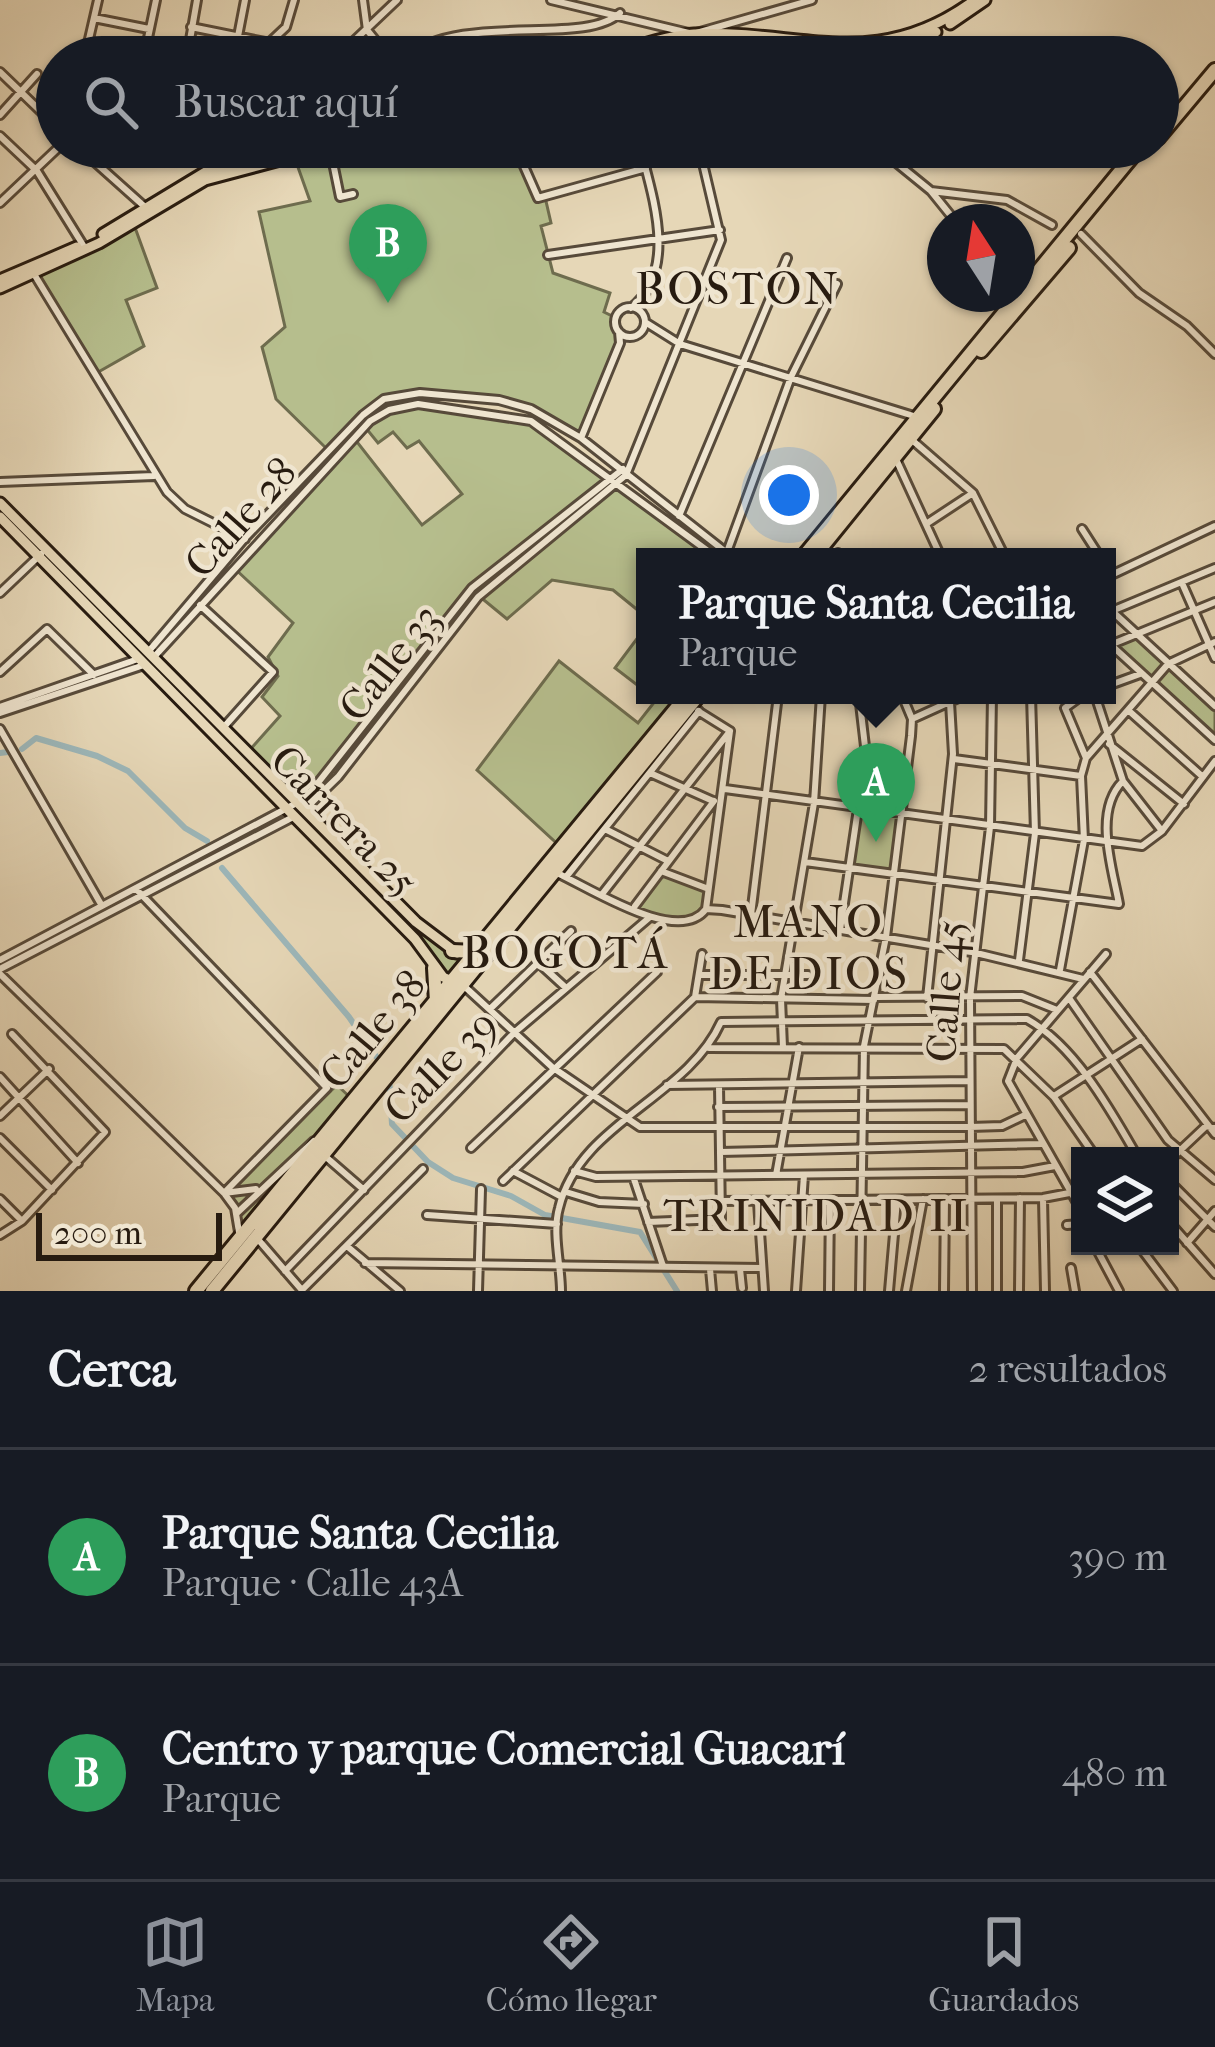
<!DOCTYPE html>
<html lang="es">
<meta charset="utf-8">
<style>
body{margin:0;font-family:"IM FELL French Canon",serif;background:#242831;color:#f1f3f6}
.controls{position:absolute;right:36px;bottom:36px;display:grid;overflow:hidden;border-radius:0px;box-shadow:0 3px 9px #0004}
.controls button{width:108px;height:108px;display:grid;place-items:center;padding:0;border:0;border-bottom:3px solid #363941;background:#171b24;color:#f1f3f6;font:60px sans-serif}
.compass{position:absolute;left:927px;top:204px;width:108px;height:108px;border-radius:50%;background:#171b24;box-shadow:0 3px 9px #0004;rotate:348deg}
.scale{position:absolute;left:36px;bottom:30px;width:186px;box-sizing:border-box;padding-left:12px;border:6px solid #271b10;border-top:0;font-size:33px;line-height:42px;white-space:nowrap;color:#271b10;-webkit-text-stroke:9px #efe5d0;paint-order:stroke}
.you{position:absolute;left:789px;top:495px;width:42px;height:42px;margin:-30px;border:9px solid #fff;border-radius:50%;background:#1a73e8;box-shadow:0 0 0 18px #1a73e833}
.badge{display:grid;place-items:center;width:78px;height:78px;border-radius:50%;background:#8c9099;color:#fff;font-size:39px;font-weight:700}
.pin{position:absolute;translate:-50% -99px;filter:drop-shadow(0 3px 6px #0008)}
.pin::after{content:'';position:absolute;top:63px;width:42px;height:36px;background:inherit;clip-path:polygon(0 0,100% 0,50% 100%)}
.popup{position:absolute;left:636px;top:548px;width:480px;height:156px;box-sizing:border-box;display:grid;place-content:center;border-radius:0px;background:#171b24;filter:drop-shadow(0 3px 9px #0005);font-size:39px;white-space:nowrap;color:#9ea1a6}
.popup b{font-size:45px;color:#f1f3f6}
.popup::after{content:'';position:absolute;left:50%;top:100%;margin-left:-24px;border:24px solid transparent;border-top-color:#171b24}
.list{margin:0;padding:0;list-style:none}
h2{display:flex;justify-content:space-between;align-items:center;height:156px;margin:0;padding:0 48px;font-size:51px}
h2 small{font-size:39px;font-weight:400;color:#9ea1a6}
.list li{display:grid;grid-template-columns:78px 1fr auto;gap:36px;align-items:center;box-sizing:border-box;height:216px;padding:0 48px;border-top:3px solid #363941}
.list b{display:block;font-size:45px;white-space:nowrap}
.list p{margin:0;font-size:39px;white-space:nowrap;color:#9ea1a6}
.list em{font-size:39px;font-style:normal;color:#9ea1a6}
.icon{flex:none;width:66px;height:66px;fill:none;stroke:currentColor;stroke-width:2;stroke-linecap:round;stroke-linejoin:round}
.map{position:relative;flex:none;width:1215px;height:1291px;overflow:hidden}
.search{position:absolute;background:#171b24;box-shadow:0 3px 9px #0004;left:36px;right:36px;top:36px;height:132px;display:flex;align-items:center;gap:30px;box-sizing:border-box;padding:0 42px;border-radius:66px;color:#9ea1a6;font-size:45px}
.sheet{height:588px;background:#171b24}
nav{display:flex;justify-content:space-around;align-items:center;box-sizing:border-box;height:168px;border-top:3px solid #363941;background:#171b24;font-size:33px;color:#9ea1a6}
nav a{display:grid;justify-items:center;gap:6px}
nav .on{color:#8c9099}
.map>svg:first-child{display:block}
.green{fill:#b6be8d;stroke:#6e6c4e;stroke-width:3}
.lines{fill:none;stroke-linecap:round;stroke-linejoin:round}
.canal{stroke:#9cb7ba;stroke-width:6}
.minor-casing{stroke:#574a3a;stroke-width:12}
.major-casing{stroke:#271b10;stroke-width:15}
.highway-casing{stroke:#271b10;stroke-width:18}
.minor{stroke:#efe5d0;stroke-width:6}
.major{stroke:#e6d7b7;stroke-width:9}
.highway{stroke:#e6d7b7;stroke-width:12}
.labels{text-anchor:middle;stroke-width:9;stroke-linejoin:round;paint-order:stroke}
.street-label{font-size:42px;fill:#271b10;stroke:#efe5d0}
.neighbourhood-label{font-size:45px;letter-spacing:3px;fill:#271b10;stroke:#efe5d0}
</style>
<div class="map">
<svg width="1215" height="1291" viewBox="0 0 1215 1291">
<rect width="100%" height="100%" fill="#e6d7b7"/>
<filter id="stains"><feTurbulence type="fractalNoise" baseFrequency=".00167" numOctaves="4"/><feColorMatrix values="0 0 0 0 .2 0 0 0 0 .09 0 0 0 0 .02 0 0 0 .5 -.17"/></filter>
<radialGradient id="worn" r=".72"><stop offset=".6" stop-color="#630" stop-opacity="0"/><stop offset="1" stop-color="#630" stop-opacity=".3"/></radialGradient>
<path class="green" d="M329,147h151l2,9 34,-8 19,48 10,1 6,26 -10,3 12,47 57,20 -6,19 12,6 4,25 -39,95 -64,-35 -82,-9 -51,5 -56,51 -52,-51 -14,-52 23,-20 -26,-115 51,-11 -16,-45z
M133,222l24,66 -31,12 18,46 -51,29 -60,-103z
M418,404l113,17 81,57 -140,110 -175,216 -50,-51 33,-37 -18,-19 16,-21 -10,-19 25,-34 -60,-56 121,-129 68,87 40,-31 -43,-53 -12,7 -14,-16 -15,11 -13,-16 15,-12z
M618,483l98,74h-71v59l-32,-26 -61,-10 -45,39 -28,-23z
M645,628v63l-30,-23z
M1138,637l77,69v34l-104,-95z
M559,661l79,62 18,-23 -6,-5h37l-124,154 -86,-79z
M859,809l42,7 -6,59 -45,-7z
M661,871l45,17v21c-23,26 -46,15 -71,-3z
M399,903l70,61 -17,21 -63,-72z
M337,1085l18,17 -115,137 -3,-26 -13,-19z"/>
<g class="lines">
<path class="canal" d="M22,749l14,-11 61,18 31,15 57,57 22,13
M0,753l8,-1
M222,868l127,149 33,48
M389,1076l3,48 36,38 25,16 58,18 34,19 95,17 37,59"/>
<defs>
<path id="minor" d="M363,0l4,30 22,27
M551,0l142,34 119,-34
M94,18l55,11
M191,27l79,16
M92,57l-6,-5 12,-52
M144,57l12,-57
M187,57l10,-57
M234,57l11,-57
M254,57l32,-30 8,-27
M337,57l60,-57
M405,57c60,-46 178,-10 215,-44
M0,72l57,55
M0,115l37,-41
M0,136l37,35 46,74
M78,147l67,60
M877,147l54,44 25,31
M330,148l10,49 13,-3
M516,148l22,50 108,-30
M641,151l97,6
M482,157l34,-9
M887,157l9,-10
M218,165l20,-18
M931,191l76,9 45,25
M0,203l59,-56
M1081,234l58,59 48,33 28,28
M548,255l172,-25
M34,274l133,218 18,17 60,30
M615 322a15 15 0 1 1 30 0a15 15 0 1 1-30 0Z
M631,308c48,-38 21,-113 9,-161
M645,322l35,22 237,73
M581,438l39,-95 -1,-11
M912,440l61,53 32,64
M895,457l46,100
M0,482l154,-6
M679,516l108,-258
M926,524l47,-31
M1082,529l18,28
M727,552l64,-175 46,-93
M834,557l4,-4
M1107,577l108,-51
M1182,583l33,75
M0,593l41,-39
M200,605l73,67 -50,56
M1112,611l103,95
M1107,613l108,-45
M1110,645l105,-43
M1111,645l104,95
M149,651l95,-112 119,-124 21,-16 36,-6 79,7 32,9 50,29 151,119
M154,657l216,-236 19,-11 29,-6 113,17 185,136
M0,672l47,-43 47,46
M1107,686l33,-12
M1083,695l-18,13 21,50
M1095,695l28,86 39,50
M0,707l138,-48
M1128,710l75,67
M698,711l32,20
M0,713l144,-48
M912,719l53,-24
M0,729l102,177
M1109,744l75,60
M954,759l127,17
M650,773l63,28
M725,789l417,57 20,-15 53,-70
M306,808l32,-31 140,-180 148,-122 95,-235 -20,-85
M605,829l63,32
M805,862l314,42c-7,-38 -26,-93 4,-123
M661,871l45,17
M557,873c35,16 122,73 149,36l16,1 250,42 111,27
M566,877l133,-166
M136,889l191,199 -103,105
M603,893l127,-162
M635,906l79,-105
M706,909l24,-178
M751,915l27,-220
M840,930l26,-175 -7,-60
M0,960l306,-162 166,-210 151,-119
M1019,960l16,-127 -4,-138
M541,965l24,22
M0,969l295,-153
M1060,970l24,-130 -3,-64 5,-18 82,-94 47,-22
M1090,972l125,162
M0,974l224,219 11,15 5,30
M701,975h107
M464,986l88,81 88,60h330l32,-1 23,-11
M695,997l179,3
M875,997l147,-1 35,14
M927,998l26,-244 -3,-52
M1069,998l99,142 47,40
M490,1009l81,-78
M783,1047l-2,-48 33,-196 7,-108
M709,1048l295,1 50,48 41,59
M0,1077l78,86
M667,1085l302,-4
M1054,1096l88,-57
M718,1107l251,-2
M0,1116l49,-47
M0,1138l52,52
M471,1148l186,-176
M720,1152l321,-8
M326,1157l38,33
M1170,1160l36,-34 9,2
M513,1171l49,26
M574,1171l22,6 427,-5 32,-6
M776,1175l23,-128
M634,1179l29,87
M503,1181l192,-184 7,-43
M1170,1182l45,45
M566,1192l33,10 45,2
M224,1193l32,-4
M0,1199l22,22
M997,1199v92
M1043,1199l2,92
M722,1201l321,-3 37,-7
M758,1202l6,89
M1080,1208l-72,-127 9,-23 89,-104
M237,1213l77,-72
M427,1215l130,9
M648,1222l73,-3 -2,-133
M1170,1223l45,51
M1067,1225l13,-1
M0,1235l22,-14 83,-89 -93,-98
M256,1237l45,52
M1187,1243l28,-32
M1095,1246l24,45
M1139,1246l34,45
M348,1247l52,44
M365,1263l397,5
M1071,1268l4,23
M710,1269l2,22
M740,1269l2,19
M285,1271l230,-239 135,-115
M301,1291l122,-122
M478,1291l3,-102
M561,1291c0,-26 -9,-58 -2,-83 20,-85 128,-110 162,-186l306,-3c48,27 83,90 110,137
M796,1291l8,-116
M829,1291l1,-90
M860,1291l4,-245 22,-109 25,-201 1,-17 -10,-24
M889,1291l8,-91
M906,1291l17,-92
M944,1291l1,-92
M972,1291l-2,-293 20,-171 2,-132
M1019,1291l1,-93"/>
<path id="major" d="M950,24l35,-24
M603,57c29,-9 60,-21 91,-23 108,-5 181,40 281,-34
M627,57l68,-17 161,13 80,-21
M103,234l104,-63 86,-24
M0,280l77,-33
M0,288l99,-45 106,-63 124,-33
M0,503l416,419 41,31
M0,517l415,422 28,38 13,6"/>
<path id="highway" d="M1158,138l57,-68
M981,351l88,-103
M803,557l337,-410
M814,557l120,-148
M452,951l25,1
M434,968l2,34
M196,1291l491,-596
M212,1291l487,-596"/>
</defs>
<use href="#minor" class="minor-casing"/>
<use href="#major" class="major-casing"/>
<use href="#highway" class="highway-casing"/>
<use href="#minor" class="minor"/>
<use href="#major" class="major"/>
<use href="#highway" class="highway"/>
</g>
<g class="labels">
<g class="street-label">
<text transform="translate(240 517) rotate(-48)" y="15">Calle 28</text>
<text transform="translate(389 662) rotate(-52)" y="15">Calle 33</text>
<text transform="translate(345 820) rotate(46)" y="15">Carrera 25</text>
<text transform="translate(945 991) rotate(-86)" y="15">Calle 45</text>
<text transform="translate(372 1029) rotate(-50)" y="15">Calle 38</text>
<text transform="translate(440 1066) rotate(-45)" y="15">Calle 39</text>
</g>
<g class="neighbourhood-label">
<text x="738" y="304">BOSTON</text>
<text x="809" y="937">MANO<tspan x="809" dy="52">DE DIOS</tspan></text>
<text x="566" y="968">BOGOTÁ</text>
<text x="817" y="1231">TRINIDAD II</text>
</g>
</g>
<rect width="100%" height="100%" filter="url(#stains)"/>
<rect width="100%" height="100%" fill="url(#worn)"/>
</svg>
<div class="controls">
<button><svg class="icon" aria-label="layers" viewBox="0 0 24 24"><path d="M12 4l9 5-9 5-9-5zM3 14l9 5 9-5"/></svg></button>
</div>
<svg class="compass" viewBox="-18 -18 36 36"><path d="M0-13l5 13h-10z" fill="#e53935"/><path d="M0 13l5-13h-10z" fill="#9ea1a6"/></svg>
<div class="scale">200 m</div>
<div class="you"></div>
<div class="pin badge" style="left:876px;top:842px;background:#2e9e5b">A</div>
<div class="popup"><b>Parque Santa Cecilia</b>Parque</div>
<div class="pin badge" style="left:388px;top:303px;background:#2e9e5b">B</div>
<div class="search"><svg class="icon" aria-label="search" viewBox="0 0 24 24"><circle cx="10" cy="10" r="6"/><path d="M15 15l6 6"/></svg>Buscar aquí</div>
</div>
<section class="sheet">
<h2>Cerca<small>2 resultados</small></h2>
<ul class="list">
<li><span class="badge" style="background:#2e9e5b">A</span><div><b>Parque Santa Cecilia</b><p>Parque · Calle 43A</p></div><em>390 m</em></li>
<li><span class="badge" style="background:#2e9e5b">B</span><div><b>Centro y parque Comercial Guacarí</b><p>Parque</p></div><em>480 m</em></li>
</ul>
</section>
<nav>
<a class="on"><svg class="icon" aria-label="map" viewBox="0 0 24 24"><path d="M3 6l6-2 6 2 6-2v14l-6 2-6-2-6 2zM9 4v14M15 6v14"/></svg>Mapa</a>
<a><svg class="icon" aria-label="directions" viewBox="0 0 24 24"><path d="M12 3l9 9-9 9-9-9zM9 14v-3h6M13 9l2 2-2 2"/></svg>Cómo llegar</a>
<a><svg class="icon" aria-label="saved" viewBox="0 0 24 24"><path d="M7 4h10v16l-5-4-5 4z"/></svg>Guardados</a>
</nav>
